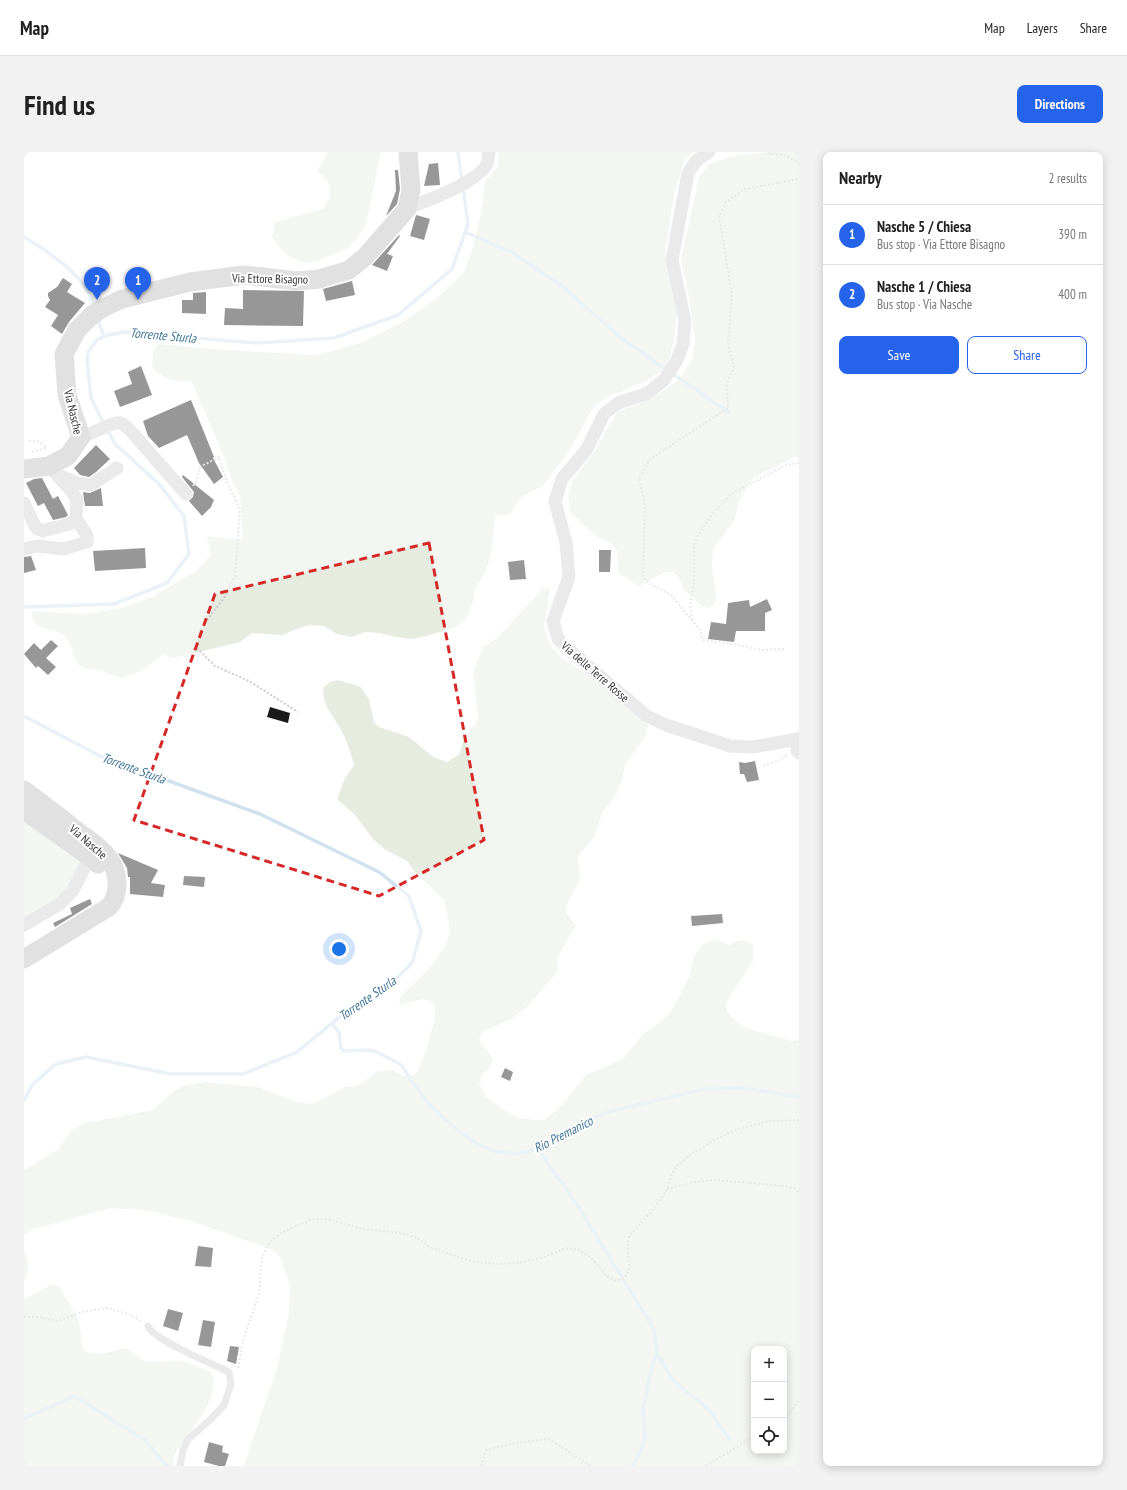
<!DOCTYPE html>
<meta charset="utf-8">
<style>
body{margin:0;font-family:"PT Sans Narrow",sans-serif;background:#f2f2f2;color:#222}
.controls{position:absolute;right:12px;bottom:12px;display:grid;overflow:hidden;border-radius:8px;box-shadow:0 2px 10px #0003}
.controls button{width:36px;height:36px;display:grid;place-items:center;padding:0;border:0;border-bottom:1px solid #e0e0e0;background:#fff;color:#222;font:20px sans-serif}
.you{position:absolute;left:315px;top:797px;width:14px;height:14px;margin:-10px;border:3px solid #fff;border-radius:50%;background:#1a73e8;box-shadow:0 0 0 6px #1a73e833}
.badge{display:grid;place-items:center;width:26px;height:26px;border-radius:50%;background:#2563eb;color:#fff;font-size:13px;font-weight:700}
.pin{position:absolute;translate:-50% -33px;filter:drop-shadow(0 1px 2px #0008)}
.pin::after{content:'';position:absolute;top:21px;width:14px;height:12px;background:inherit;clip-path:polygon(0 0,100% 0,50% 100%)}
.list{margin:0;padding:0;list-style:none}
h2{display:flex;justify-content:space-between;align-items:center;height:52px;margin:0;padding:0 16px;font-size:17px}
h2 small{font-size:13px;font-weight:400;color:#767676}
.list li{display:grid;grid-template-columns:26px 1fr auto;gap:12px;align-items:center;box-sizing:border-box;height:60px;padding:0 16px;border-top:1px solid #e0e0e0}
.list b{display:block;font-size:15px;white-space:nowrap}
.list p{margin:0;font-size:13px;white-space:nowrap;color:#767676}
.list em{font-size:13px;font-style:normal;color:#767676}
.actions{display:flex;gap:8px;padding:12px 16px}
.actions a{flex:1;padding:9px 0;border:1px solid #2563eb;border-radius:8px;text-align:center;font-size:14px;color:#2563eb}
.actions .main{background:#2563eb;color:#fff}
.icon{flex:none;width:22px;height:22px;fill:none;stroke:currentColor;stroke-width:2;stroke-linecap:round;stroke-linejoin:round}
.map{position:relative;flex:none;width:775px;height:1314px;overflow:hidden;border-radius:8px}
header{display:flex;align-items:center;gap:24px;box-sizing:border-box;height:56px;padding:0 20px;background:#fff;border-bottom:1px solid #e0e0e0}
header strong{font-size:19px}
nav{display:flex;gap:22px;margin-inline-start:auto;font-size:14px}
.intro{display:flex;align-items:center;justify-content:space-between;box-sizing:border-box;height:96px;padding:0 24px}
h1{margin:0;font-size:28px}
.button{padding:10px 18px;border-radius:8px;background:#2563eb;color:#fff;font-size:14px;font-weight:700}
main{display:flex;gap:24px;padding:0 24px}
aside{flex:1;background:#fff;border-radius:8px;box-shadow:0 2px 10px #0003}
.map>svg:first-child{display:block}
.green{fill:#e6ecdf;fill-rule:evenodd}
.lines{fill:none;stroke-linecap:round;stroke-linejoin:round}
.stream{stroke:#cfe2ee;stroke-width:3.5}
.building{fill:#1a1a1a}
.path{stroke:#cdcdcd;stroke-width:2;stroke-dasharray:2 2;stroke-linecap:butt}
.lane{stroke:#d0d0d0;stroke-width:7}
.street{stroke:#d0d0d0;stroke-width:13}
.secondary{stroke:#bdbdbd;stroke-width:19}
.marked{fill:none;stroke:#d62828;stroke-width:3;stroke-dasharray:8 5;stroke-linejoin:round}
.labels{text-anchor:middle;stroke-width:4;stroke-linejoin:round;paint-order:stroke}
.street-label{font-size:12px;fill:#333;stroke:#fff}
.water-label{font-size:13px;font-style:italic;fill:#3f7597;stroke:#fff}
</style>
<header>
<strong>Map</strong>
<nav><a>Map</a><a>Layers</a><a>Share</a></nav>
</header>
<div class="intro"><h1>Find us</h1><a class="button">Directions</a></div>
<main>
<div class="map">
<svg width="775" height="1314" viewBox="0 0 775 1314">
<rect width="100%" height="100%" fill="#fff"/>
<path class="green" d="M304,0h53l-15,72 -8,13 -10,11 -28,12 -15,3 -13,-5 -12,-10 -8,-11 3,-15 47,-13 9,-13 -3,-15 -11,-10z
M474,0h196l-9,7 -11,36 -9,59 12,59 -3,25 -5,22 -9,12 -14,9 -36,15 -16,10 -23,42 -28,38 -13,6 -12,9 -8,14h-15l-3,32 -3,15 -6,14 -8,14 -3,15 -6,14 -12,9 -28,8 -14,3 -16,-2 -16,-4 -15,-1 -13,5 -15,-3 -13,-8 -14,-1 -14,4 -13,6 -31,-2 -12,9 -29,7 -39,9 -8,-4c-13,9 -29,25 -46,23 -6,-1 -12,-5 -18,-7 -7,-1 -17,0 -22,-6 -7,-8 -5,-21 -13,-28 -12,-10 -34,-2 -33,-25l52,3 38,-6 30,-11 41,-24 18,-18 -4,-19 36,4 -3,-44 -8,-15 -8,-24 -32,-75c-20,-1 -25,0 -40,-15l1,-16 5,-7 68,6 91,5 43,-12 43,-21 34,-24 27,-25 9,-26 9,-38 3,-28 13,-14z
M745,0h30v305l-7,1 -39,20 -7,10 -8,16 -3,15 -22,31 -1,15 4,31 -1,8 -6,4 -8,-2 -10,-11 -7,-4 -6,-15 -6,-4h-7l-26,14 -20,-13 -2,-15 1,-7c-7,-10 -9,-8 -18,-13 -11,-7 -20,-17 -30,-26l-2,-17 5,-15 20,-26 24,-42 34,-13 29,-20 12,-20 3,-17 -6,-45 -8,-37 18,-83 10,-13 8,-3 23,-6z
M519,436l7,1 -6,39 8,20 10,11 33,21 53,45 -3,12 -20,28 -3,15 -6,15 -14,18 -7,23 -16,19 -1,7 3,16 -15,28 1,8 9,11 -18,32 -1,15 -28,33 -18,14 -29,13 -3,8 14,18c-2,14 -12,13 -14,26l8,14 25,17 7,3 15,2h7l7,-3 7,-5 12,-13 19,-24 37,-16 20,-25 19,-13 10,-11 18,-35 3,-17 9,-13 6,-4 8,-1 14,5c9,-5 14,-8 23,0v16l-27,42 1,8 5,6 11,10 49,14 7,-1v426h-555l33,-98 12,-56 1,-26 -10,-29 -5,-5 -8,-4 -73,-26 -48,-12 -36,-2 -79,22 -7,5v-65l33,-20 14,-19 14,-8 68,-13 17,-16 12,-8 24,-4 52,5 39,15 16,2 32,-17 15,-2 17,-14 16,-1 14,7c3,-1 7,-1 9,-4 6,-6 19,-51 19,-60 0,-5 -1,-8 -4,-12l-8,-2 -24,6 1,-8 27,-26 19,-26 4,-14 -6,-31 -28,-27 -9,-12 -21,-11 -12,-10 -19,-25 -18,-16 8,-21 9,-13c-3,-12 -7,-24 -13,-35 -7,-14 -21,-26 -17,-43l6,-5 8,-2 23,7 8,12 5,23 5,5 30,10 24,20 14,5 13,-8 3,-15 15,-20 -5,-47 10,-25 14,-9zM730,1197h30v102h-30z
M0,667l59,44 -3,7 -22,29 -34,22z
M0,1099c5,10 6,21 0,31z
M29,1132l7,3 19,34 4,29c14,8 29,1 43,-2l19,14 38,-1 28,11 3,7 -2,16 -6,14 -31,45 -2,12h-149v-167z"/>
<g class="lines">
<path class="stream" d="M434,0l4,29
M441,80l48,21 49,33 59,52 107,74
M0,85c26,16 61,38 70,69
M73,166l7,18
M80,272l-13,-26 -4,-38 1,-8 9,-12 7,-4 19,-4 133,11 78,-5 64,-23 54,-46 16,-45 -5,-37
M0,455l90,-3 53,-21 22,-29 -5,-38 -25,-32 -44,-40 -8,-15
M0,564l76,40 160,58 119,58 30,24 12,35 -9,32 -20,20 -38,22 -57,47 -54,22h-72l-85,-17 -30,7 -23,20 -9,16
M308,872l7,8 2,16 3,3 25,-1 8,2 21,11 5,4 8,14 19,24 31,28 15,10 18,8 21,3 15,-3 20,-10 20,-13 38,-16 96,-23 37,-1 58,9
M513,996l39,55 78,126 3,24 -6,17 -8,39 2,29 -4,12 -8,16
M633,1201l16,27 37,31 19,28
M0,1267l50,-23 71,44 22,26"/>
</g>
<path class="building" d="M414,11l2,22 -16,1 5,-22z
M371,18h3l2,19 -3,15 -11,12 10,-25z
M392,63l14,4 -6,21 -14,-4z
M375,83l1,1 -13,18 6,2 -6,15 -15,-6z
M39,126l9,6 -5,8 18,11 -16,19 -7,12 -11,-8 7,-11 -13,-8 5,-7 -2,-4v-3l9,-6z
M328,129l3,14 -29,6 -3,-12z
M219,138l61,1 -1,35 -79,-1 1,-17 18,1z
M182,140v22l-24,-1v-13h11v-7z
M117,214l11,29 -32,12 -6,-16 18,-7 -4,-12z
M167,248l23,57 -1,1 10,19 -9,7 -15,-21 -12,-28 -28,13 -11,-12 -5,-15z
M72,293l14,14 -14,13 -7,5 -9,-2 -6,-7z
M159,323l31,25 -3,7 -9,9 -13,-15 4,-4 1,-5 -12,-15z
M18,326l11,21 5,-3 10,19 -2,2 -13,3 -9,-17 -6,3 -12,-23 8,-4z
M77,336l2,18h-18l-2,-14 7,1z
M121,396l1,20 -51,3 -2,-20z
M575,398h12l-1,22h-11z
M7,404l5,14 -12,3v-16z
M500,408l2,19 -16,1 -2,-18z
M743,447l5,11 -7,3v18h-29l-2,11 -26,-3 3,-17 15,2 2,-21 21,-3 1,7z
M27,488l7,6 -12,12 10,9 -8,8 -10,-9 -2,2 -12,-14 10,-11 7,7z
M246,555l20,6 -2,10 -21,-6z
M731,609l4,19 -12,2 -3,-8h-4l-1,-12 6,1z
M94,701l40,17 -7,13 14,2 -2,12 -33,-3v-17h-2l-1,-9z
M160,724l21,1 -1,10 -21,-2z
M66,747l2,5 -37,23 -2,-4 19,-9 -2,-6z
M698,762l1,9 -31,3 -1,-10z
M481,916l8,4 -3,9 -9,-4z
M174,1094l15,2 -2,19 -16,-1z
M144,1157l15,4 -5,18 -15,-5z
M179,1168l12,2 -4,25 -13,-2z
M206,1194l9,1 -3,17 -9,-3z
M185,1290l14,4 -1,6 7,2 -4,12h-6l-15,-4z"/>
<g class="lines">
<path class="path" d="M745,0l1,2 14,1 15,8
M5,289c7,-1 13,1 17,7l-15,4
M169,334l3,-4 4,-15 19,-10 8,26 13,26 -5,67 -11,22 -25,33 -1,18 17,17 34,15 49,31
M668,468l-2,-14 4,-23v-38l4,-10 17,-25 16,-16 55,-29 13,-2
M760,497l-22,1 -24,-5 -35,-5 -3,-10 -29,-35 -22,-12 -6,-5 2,-72 -6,-28 11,-19 78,-51 -1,-25 7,-16 -6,-24 4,-48 -13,-79 7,-14 19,-13 54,-10
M739,614l17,-6 7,-5
M643,1037l27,-7 22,-2 69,6 10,3 4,4
M0,1165h14l20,4 24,-9 25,-4 24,7 10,6
M214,1216l5,-27 16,-48 3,-36 8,-15 12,-10 31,-13h14l36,10 39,4 16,5 11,9 45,15 23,2 22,-1 25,-6 23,-9 12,2 11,7 17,19 7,4h7l6,-5 2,-7 -1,-24 1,-8 23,-25 9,-12 6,-10 7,-20 18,-16 24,-14 22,-10 32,-8 29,-1
M760,1265l5,-3 10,-13
M457,1314l5,-16 29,-7 34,-4 42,27
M682,1314l48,-30"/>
<path class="lane" d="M124,1174c5,14 65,38 81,46l2,12 -7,21 -14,15 -22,19 -5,11 -3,16"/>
<path class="street" d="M685,0l-13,9 -8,12 -16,87 13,61 -2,23 -6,16 -13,20 -16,13 -30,10 -14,11 -17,35 -25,30 -7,22 11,42 3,34 -16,44 5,18 17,16 72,61 19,9 64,21 23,1 46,-8
M383,57c19,-9 75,-27 81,-48 0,-2 0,-6 1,-9
M57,285c11,-3 26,-12 35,-14 6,-1 10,3 14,7l56,64
M37,324l16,7 14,2 26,-17
M0,351l12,25 6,3 27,-7 7,-5 1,-19 -4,-7 -24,-27
M0,397l14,-3 25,3 24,-7v-7l-11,-16
M773,587v12l2,2
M0,773l36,-21 13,-14 17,-33"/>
<path class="secondary" d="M0,317l25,-3 19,-10 13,-19 -14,-42 -3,-41 13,-24 15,-15 11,-7 19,-9 68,-17 54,-7 54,6 21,-2 30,-9 16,-13 42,-48 4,-19 -3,-38
M0,638c17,13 35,26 52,40 10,8 23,16 31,26 12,14 14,37 2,51l-85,52
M0,658l66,47 8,7"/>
</g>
<path d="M0 0H775V1314H0ZM405,391l55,297 -105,56 -245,-76 81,-226z" fill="#fff" fill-opacity=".55" fill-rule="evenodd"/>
<path class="marked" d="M405,391l55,297 -105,56 -245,-76 81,-226z"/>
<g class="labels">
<g class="street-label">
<text transform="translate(246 127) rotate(1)" y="4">Via Ettore Bisagno</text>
<text transform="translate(49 260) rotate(77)" y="4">Via Nasche</text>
<text transform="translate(571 520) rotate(41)" y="4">Via delle Terre Rosse</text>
<text transform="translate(64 690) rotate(41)" y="4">Via Nasche</text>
</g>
<g class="water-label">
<text transform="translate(139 183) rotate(5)" y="5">Torrente Sturla</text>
<text transform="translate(110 616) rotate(20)" y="5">Torrente Sturla</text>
<text transform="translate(343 846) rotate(-35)" y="5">Torrente Sturla</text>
<text transform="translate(539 982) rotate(-27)" y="5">Rio Premanico</text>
</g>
</g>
</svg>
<div class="controls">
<button>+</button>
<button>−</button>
<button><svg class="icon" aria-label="locate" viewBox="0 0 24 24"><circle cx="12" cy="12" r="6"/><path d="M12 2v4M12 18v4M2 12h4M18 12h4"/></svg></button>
</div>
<div class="you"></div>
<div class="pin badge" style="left:114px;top:148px">1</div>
<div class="pin badge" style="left:73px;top:148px">2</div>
</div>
<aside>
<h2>Nearby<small>2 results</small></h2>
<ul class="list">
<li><span class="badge">1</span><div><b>Nasche 5 / Chiesa</b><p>Bus stop · Via Ettore Bisagno</p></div><em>390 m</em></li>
<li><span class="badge">2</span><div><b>Nasche 1 / Chiesa</b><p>Bus stop · Via Nasche</p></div><em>400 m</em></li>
</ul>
<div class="actions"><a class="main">Save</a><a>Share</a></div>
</aside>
</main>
